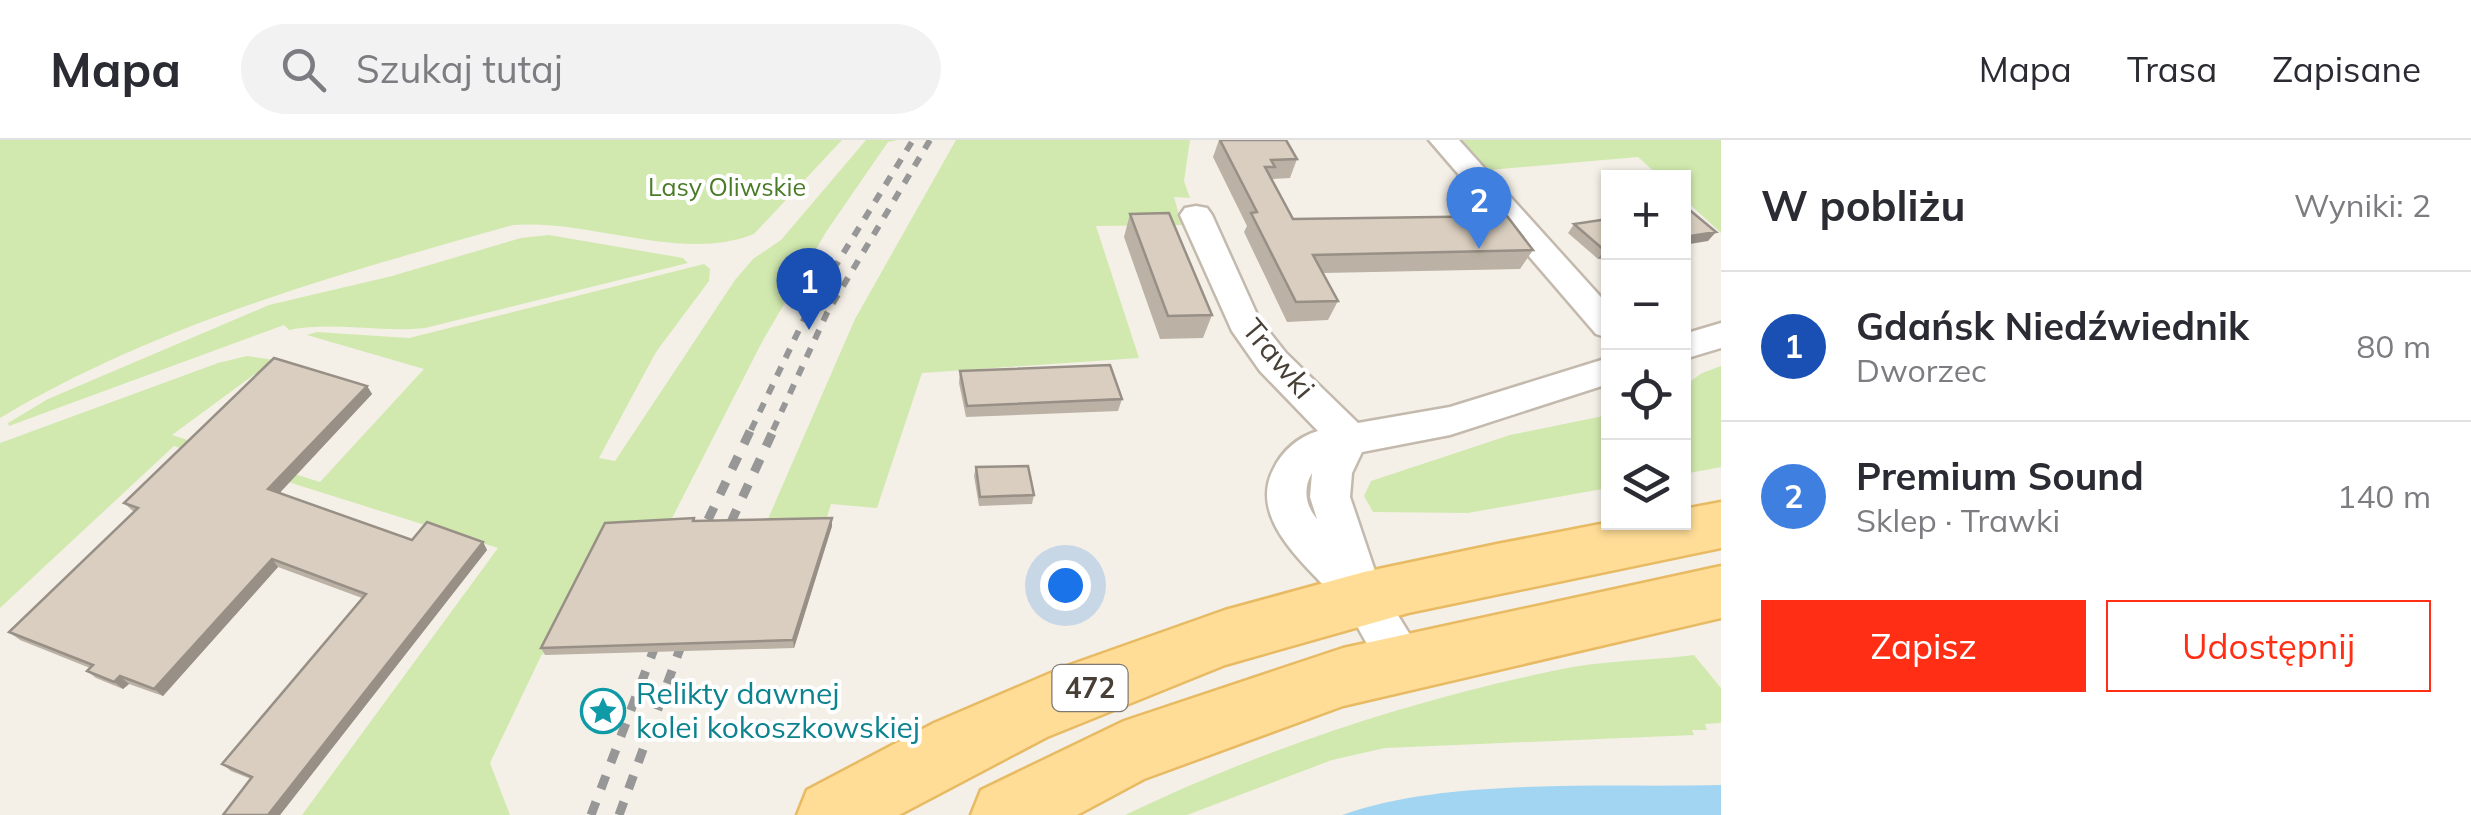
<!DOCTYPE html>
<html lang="pl">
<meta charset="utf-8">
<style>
body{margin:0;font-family:Mulish,sans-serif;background:#f2f2f3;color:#2b2b33}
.controls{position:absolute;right:30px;top:30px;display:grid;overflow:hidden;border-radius:0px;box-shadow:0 2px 8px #0004}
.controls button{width:90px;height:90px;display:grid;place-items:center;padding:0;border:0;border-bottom:2px solid #e1e1e2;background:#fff;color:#2b2b33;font:50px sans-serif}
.you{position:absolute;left:1065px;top:445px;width:35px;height:35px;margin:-25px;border:8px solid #fff;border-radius:50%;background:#1a73e8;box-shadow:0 0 0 15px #1a73e833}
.badge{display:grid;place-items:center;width:65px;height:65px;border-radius:50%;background:#ff2e14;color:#fff;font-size:32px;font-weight:700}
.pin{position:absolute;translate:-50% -82px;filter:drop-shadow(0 2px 5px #0008)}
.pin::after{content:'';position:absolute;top:52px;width:35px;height:30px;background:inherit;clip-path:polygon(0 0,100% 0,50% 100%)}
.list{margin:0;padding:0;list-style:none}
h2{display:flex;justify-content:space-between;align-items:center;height:130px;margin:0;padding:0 40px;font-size:42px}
h2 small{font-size:32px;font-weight:400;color:#7c7c81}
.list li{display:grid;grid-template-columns:65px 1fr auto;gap:30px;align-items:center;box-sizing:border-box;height:150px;padding:0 40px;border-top:2px solid #e1e1e2}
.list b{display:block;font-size:38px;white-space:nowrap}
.list p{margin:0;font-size:32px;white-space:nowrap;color:#7c7c81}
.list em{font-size:32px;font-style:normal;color:#7c7c81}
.actions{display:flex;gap:20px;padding:30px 40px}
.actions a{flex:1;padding:22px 0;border:2px solid #ff2e14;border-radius:0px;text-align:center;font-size:35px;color:#ff2e14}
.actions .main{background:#ff2e14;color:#fff}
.icon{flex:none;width:55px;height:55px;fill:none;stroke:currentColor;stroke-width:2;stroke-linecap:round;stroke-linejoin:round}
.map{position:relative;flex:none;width:1721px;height:675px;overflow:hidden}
header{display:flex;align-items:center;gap:60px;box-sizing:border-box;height:140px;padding:0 50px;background:#fff;border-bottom:2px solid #e1e1e2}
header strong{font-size:48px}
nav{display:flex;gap:55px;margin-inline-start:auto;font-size:35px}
.search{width:700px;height:90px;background:#f2f2f3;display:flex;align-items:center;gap:25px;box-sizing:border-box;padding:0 35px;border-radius:55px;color:#7c7c81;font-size:38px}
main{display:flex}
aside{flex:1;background:#fff}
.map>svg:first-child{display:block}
.green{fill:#d1e9af}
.water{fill:#a2d5f2}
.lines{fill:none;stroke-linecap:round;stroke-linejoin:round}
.street-casing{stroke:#c3baad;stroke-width:5}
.primary-casing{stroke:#e7ba63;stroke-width:5}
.street{fill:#fff;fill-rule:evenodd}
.primary{fill:#ffdd96;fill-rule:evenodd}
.rail-far1{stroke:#979797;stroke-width:6;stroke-dasharray:10 10;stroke-linecap:butt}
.rail{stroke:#979797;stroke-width:9;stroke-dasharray:14 14;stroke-linecap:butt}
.wall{fill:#bbb1a4}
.shaded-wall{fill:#989086}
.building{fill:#d9cebf;stroke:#989086;stroke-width:2.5}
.labels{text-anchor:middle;stroke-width:8;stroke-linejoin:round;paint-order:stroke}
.far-park-label{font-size:25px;fill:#4a7b27;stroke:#fff}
.shield{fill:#fff;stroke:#7f7972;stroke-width:2.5}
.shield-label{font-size:28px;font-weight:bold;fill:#484036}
.street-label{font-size:30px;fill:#484036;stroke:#fff}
.culture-label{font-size:30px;fill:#0d838f;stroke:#fff;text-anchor:start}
</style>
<header>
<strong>Mapa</strong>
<div class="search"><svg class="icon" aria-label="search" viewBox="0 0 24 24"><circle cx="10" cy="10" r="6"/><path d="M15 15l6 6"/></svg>Szukaj tutaj</div>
<nav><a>Mapa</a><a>Trasa</a><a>Zapisane</a></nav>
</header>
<main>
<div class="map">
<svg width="1721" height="675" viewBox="0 0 1721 675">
<rect width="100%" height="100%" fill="#f4f0e7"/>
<path class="green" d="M0,0h842l-88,94c-72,29 -162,-15 -241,-9 -177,50 -354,98 -513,193z
M866,0h32l-10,2 -62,90 -64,110 -95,186 -126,128 -51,107 20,52h-208l196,-267 -324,-102 -174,162v-165l218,-80 29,-7 27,4 -102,75 148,47 104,-113 -117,-34 10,-3 92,6 295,-74 6,5 -1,12 -53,71 -57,106 16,3 120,-181 18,-21 28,-19z
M956,0h234l-6,41 6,17 -16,-1 8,28 -86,1 43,132 -217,15 -45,135 -46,-4 -4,13 -19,10 -44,1 91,-209z
M1462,0h259v93l-37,-34v-21l-24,-1 -22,-20 -149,13z
M549,95l134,23 5,5 -263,65c-45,5 -91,-7 -136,2l-5,-5 -275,101 -1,-3 40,-24 221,-94 123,-29 129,-38z
M1721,226v101l-37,7v-88l18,-13z
M1608,275v73l-140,25 -95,-1 -9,-16 7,-15 139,-46z
M1694,515l27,33v35l-16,1 2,6h-15l2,5 -309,13 -53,12 -145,55h-62c138,-66 283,-114 432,-145 45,-10 92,-9 137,-15z"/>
<path class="water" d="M1721,645v30h-379c106,-38 264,-27 379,-30z"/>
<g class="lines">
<defs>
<path id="street" d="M1429,0h30l149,165v33l-12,-4z
M1196,66l11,2 5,7 47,104 27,34 72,70 92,-16 158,-49v26l-158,51 -88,17 -10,21 -2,24 30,89 46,75 -7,15 -16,6c-29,-11 -37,-47 -56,-71 -30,-38 -101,-87 -74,-141 9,-19 25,-33 45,-39l-58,-60 -28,-40 -52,-116 5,-7zM1312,333l-2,24 7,22c-12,-14 -14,-31 -5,-46z
M1721,183v25l-37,11v-25z"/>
<path id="primary" d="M1721,362v46l-313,65 -183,52 -178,72 -148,78h-102l10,-25 127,-67 133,-57 158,-56 139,-38 133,-28 114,-22h73v-13z
M1721,426v52l-378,88 -199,73 -67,36h-106l10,-25 143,-69 219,-73z"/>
</defs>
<use href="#street" class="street-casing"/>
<use href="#primary" class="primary-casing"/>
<use href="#street" class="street"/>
<use href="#primary" class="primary"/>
<path class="rail-far1" d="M751,290l58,-121 104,-169
M773,290l54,-117 103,-173"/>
<path class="rail" d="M696,405l56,-118
M719,408l56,-121
M591,675l71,-187
M619,675l69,-188"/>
</g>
<path class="wall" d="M1219,0h67l11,19 -7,19 -18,1 21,40 240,31 -13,19 -197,4 15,28 -10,19 -41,2 -43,-90 3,-6 -34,-69z
M1130,74l82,101 -9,23 -43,1 -36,-102z
M1608,79v38l-10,2 -30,-26 6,-9z
M960,231l162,28 -4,12 -152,6 -7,-34z
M367,246l5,8 -93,99 133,47 71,2 4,8 -207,265h-57l28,-36 -20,-8 -9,-7 140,-166 -84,-31 -115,129 -34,-12 -6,5 -27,-11 -9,-7 3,-3 -70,-28 -11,-8 125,-120 -10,-9z
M976,327l58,28 -2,9 -53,2 -5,-30z
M694,378l1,3 137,5 -38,122 -249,7 -4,-7z"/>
<path class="shaded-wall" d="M1716,92l-8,9 -24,4v-8z
M1604,110h4v7l-10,2z
M367,246l5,8 -97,104 -7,-9z
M832,378v8l-38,122 -1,-8z
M483,402l4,8 -207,265h-12z
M272,419l6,8 -115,129 -9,-7z
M120,536l9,8 -6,5 -9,-7z"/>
<path class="building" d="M1220,0h66l11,19 -26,1 4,7h-10l28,52 214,-3 26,34 -220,5 25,46 -42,1 -45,-89 6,-1z
M1684,67h2l30,25 -32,5z
M1169,73l43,102 -44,1 -38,-102z
M1608,79v31h-4l-30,-26z
M274,218l93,28 -99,103 144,51 15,-18 56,20 -215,273h-45l29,-38 -30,-13 144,-170 -94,-35 -118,130 -34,-13 -6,6 -27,-11 6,-6 -84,-33 129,-124 -14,-5z
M1110,225l12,34 -155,7 -7,-35z
M1028,326l6,29 -54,2 -4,-30z
M694,378l-1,3 139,-3 -39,122 -252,8 64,-125z"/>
<defs>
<symbol id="sight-ring" viewBox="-11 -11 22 22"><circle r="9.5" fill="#fff" stroke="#0f9aa8" stroke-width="1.5"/><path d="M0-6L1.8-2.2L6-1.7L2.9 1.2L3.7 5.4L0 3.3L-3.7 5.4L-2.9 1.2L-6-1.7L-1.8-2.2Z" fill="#0f9aa8"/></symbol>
</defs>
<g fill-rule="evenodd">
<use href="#sight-ring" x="578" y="546" width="50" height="50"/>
</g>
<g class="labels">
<g class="far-park-label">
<text x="727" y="56">Lasy Oliwskie</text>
</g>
<rect class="shield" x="1052.5" y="525" width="75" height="46" rx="8"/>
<g class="shield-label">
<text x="1090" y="558">472</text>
</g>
<g class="street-label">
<text transform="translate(1278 219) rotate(50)" y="10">Trawki</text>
</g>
<g class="culture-label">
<text x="636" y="564">Relikty dawnej<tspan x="636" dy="34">kolei kokoszkowskiej</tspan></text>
</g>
</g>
</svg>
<div class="controls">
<button>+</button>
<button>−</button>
<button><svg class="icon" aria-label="locate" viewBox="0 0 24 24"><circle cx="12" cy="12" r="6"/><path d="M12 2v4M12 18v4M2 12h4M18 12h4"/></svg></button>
<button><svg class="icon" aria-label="layers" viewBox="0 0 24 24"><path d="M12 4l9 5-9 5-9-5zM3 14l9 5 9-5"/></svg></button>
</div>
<div class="you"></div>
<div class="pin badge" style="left:809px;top:190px;background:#1a4fb4">1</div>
<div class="pin badge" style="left:1479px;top:109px;background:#3f7fe0">2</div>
</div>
<aside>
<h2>W pobliżu<small>Wyniki: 2</small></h2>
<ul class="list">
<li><span class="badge" style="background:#1a4fb4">1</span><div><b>Gdańsk Niedźwiednik</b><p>Dworzec</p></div><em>80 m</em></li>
<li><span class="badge" style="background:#3f7fe0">2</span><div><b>Premium Sound</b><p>Sklep · Trawki</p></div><em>140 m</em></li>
</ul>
<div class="actions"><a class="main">Zapisz</a><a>Udostępnij</a></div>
</aside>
</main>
